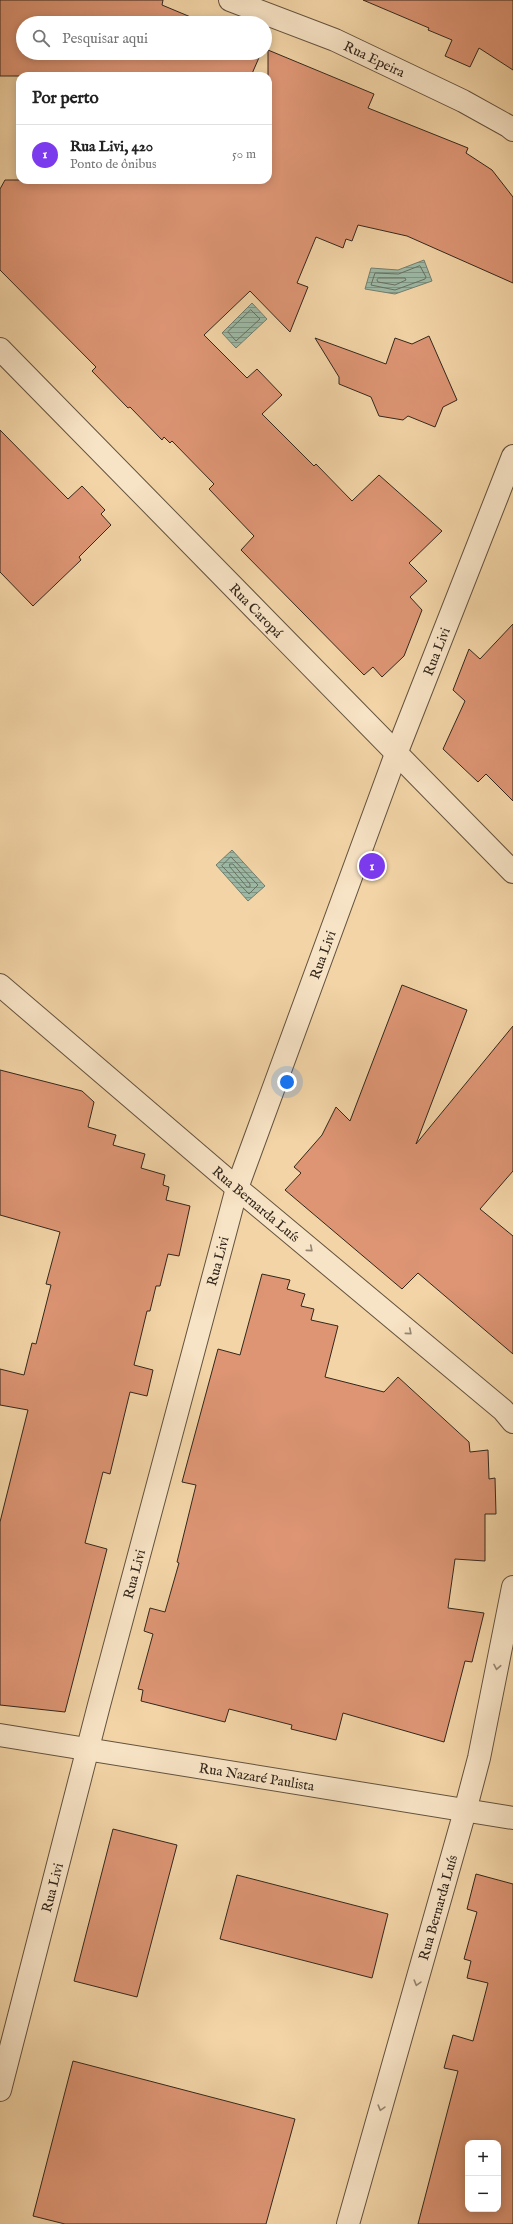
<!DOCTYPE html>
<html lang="pt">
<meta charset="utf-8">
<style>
body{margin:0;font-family:"IM FELL English",serif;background:#f2f2f2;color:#222}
.controls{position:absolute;right:12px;bottom:12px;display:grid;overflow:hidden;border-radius:8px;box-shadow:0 2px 10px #0003}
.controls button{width:36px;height:36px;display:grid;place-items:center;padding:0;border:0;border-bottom:1px solid #e0e0e0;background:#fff;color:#222;font:20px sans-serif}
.you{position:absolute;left:287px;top:1082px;width:14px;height:14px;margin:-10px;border:3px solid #fff;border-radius:50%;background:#1a73e8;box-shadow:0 0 0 6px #1a73e833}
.badge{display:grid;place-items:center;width:26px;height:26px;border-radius:50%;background:#7c3aed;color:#fff;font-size:13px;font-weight:700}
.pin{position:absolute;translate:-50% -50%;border:2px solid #fff;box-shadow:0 1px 4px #0006}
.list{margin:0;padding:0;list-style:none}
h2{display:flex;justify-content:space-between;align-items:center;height:52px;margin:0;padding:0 16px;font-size:17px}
h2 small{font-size:13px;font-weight:400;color:#767676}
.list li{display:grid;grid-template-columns:26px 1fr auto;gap:12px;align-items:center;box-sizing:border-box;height:60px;padding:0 16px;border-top:1px solid #e0e0e0}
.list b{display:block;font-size:15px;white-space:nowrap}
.list p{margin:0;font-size:13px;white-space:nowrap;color:#767676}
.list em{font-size:13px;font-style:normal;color:#767676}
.icon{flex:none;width:22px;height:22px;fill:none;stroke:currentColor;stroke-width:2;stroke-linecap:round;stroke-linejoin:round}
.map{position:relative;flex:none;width:513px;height:2224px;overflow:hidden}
.search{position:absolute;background:#fff;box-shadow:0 2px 10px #0003;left:16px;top:16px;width:256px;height:44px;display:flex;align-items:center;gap:10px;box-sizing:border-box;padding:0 14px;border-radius:22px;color:#767676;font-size:15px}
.panel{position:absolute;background:#fff;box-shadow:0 2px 10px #0003;left:16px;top:72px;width:256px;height:112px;border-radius:12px}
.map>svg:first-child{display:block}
.water{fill:url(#water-rules);stroke:#727e6e}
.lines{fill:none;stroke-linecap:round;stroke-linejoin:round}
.shore{stroke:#687060;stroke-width:1}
.building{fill:#dd9574;stroke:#33271c;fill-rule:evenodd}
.minor-casing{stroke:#63523e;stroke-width:24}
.minor{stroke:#f7e3c5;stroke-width:22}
.oneway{stroke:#958570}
.labels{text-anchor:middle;stroke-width:3;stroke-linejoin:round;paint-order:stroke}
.street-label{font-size:14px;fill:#33271c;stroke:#f7e3c5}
</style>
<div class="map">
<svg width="513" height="2224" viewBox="0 0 513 2224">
<defs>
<pattern id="water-rules" width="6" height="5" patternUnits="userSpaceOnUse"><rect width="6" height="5" fill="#9cb8a4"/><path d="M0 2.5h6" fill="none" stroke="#809685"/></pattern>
</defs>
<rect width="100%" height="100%" fill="#f2d4a6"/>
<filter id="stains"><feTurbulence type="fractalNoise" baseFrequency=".005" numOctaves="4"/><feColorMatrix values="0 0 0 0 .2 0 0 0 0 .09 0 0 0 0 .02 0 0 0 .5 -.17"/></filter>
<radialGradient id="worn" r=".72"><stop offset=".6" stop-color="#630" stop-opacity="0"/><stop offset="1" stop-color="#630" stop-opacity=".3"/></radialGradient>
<path class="water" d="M424,260l8,21 -37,13 -30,-5 6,-21 27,2z
M252,303l15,16 -31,29 -14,-15z
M232,850l33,36 -17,15 -32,-36z"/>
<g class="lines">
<path class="shore" d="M420,266l6,11 -1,2 -30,11 -24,-5 4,-12 23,1z
M379,278h26l1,2 -11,5 -17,-3 -1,-2z
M251,310l9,9 -24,22 -8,-9z
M231,857l27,28 -9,9 -27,-28z
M230,864h3l17,20v3h-3l-17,-20z"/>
</g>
<path class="building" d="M0,0h163l-1,5 43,18h-182v30h238l-10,23h-251z
M363,0h150v70l-34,-22 -9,19 -25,-11 7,-16 -24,-10 1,-2z
M268,50l106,44 -6,14 100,40 -2,5 26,17 21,27v86l-106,-47 -49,-11 -6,16 -6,-2 -3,9 -27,-11 -19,46 11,4 -18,45 -40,-41 -46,44 43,43 10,-9 25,26 -20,19 52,52 2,-2 36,37 27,-26 63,56 -33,32 18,18 -17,16 12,13 -18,46 -22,21 -9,-10 -9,8 -123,-125 13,-14 -45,-47 5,-5 -42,-43 -2,2 -6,-6 -2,3 -32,-33 -2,1 -36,-37 4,-4 -96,-97v-81l5,-9h263z
M429,336l28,64 -14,7 -8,20 -27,-11 -5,4 -24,-4 -8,-19 -32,-13v-7l-24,-39 71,26 9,-26 17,6z
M0,430l68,69 14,-13 23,24 -4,4 10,11 -32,32 2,3 -48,46 -33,-34z
M513,624v177l-27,-27 -8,8 -35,-33 22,-48 -12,-11 16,-41 11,10z
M402,985l65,25 -51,134 97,-118v145l-33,38 33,27v118l-95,-81 -16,16 -117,-99 16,-17 -7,-6 28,-32 14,-28 14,14z
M0,1070l82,21 12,11 -6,25 28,8 -3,10 32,9 -4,14 24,7 -2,10 6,2 -3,13 24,6 -11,50 -11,-2 -8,32h-4l-6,25h-3l-13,54 19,5 -6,26 -17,-4 -20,82 -7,-2 -18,71 22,6 -42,163 -65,-7v-183l28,-112 -28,-5v-36l24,6 8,-32 4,1 15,-59 -5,-1 14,-52 -60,-17z
M262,1274l28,6 -3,9 18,5 -4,12 13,3 -3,11 27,6 -13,51 59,15 14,-15 71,65 1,10 18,-2 1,29 6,-1 1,36h-11v47l-30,-2 -7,49 36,5 -12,49 -7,-1 -21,81 -101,-29 -7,27 -45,-11 1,-4 -63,-16 -4,13 -84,-21 2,-11 -5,-1 15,-55 -9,-3 6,-23 15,4 14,-49 -2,-1 19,-77 -14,-3 36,-133 22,6z
M113,1829l64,16 -40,152 -63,-16z
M476,1874l37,10v340h-95l40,-153 -14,-3 9,-33 20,6 15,-58 -21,-5 4,-17 -7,-2 13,-47 -10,-3zM468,2143h30v66h-30z
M237,1875l151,39 -16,64 -152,-39z
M73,2061l222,58 -29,105h-201l-32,-8z"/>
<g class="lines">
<defs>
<g id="minor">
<path id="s1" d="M230,0l105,40 128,61 45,25 5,4"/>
<path id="s2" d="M0,349l513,523"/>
<path id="s3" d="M0,985l237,203 266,222 10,12"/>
<path id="s4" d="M0,1735l513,83"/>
<path id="s5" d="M0,2090l99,-385 138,-517 159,-434 117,-298"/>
<path id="s6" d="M348,2224l117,-413 14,-53 34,-171"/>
</g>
</defs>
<use href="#minor" class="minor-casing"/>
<use href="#minor" class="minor"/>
</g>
<defs><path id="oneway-chevron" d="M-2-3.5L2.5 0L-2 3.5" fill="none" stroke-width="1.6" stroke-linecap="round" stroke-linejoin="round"/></defs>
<g class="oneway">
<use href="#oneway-chevron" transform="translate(310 1249) rotate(40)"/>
<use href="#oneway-chevron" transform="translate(409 1332) rotate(40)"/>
<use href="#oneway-chevron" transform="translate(497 1667) rotate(101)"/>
<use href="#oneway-chevron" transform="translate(417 1983) rotate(106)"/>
<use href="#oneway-chevron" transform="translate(381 2108) rotate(106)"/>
</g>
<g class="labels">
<g class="street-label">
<text dy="5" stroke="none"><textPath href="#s1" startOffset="156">Rua Epeira</textPath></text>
<text dy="5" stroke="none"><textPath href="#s2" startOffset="366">Rua Caropá</textPath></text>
<text dy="5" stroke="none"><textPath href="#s5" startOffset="1505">Rua Livi</textPath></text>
<text dy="5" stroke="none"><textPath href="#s5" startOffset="1181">Rua Livi</textPath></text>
<text dy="5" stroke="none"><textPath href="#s3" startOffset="337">Rua Bernarda Luís</textPath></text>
<text dy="5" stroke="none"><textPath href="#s5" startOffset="857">Rua Livi</textPath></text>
<text dy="5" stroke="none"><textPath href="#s5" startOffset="533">Rua Livi</textPath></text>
<text dy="5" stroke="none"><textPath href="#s4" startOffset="260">Rua Nazaré Paulista</textPath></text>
<text dy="5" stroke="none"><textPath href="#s5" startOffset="209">Rua Livi</textPath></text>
<text dy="5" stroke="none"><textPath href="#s6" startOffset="329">Rua Bernarda Luís</textPath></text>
</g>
</g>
<rect width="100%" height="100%" filter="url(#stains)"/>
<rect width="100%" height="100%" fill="url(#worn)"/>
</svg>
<div class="controls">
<button>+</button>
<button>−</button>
</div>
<div class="you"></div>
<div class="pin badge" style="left:372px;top:866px">1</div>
<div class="search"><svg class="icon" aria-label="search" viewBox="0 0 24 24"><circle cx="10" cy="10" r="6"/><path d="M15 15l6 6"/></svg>Pesquisar aqui</div>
<section class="panel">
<h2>Por perto<small></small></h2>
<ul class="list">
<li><span class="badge">1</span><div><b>Rua Livi, 420</b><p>Ponto de ônibus</p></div><em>50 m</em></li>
</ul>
</section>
</div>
